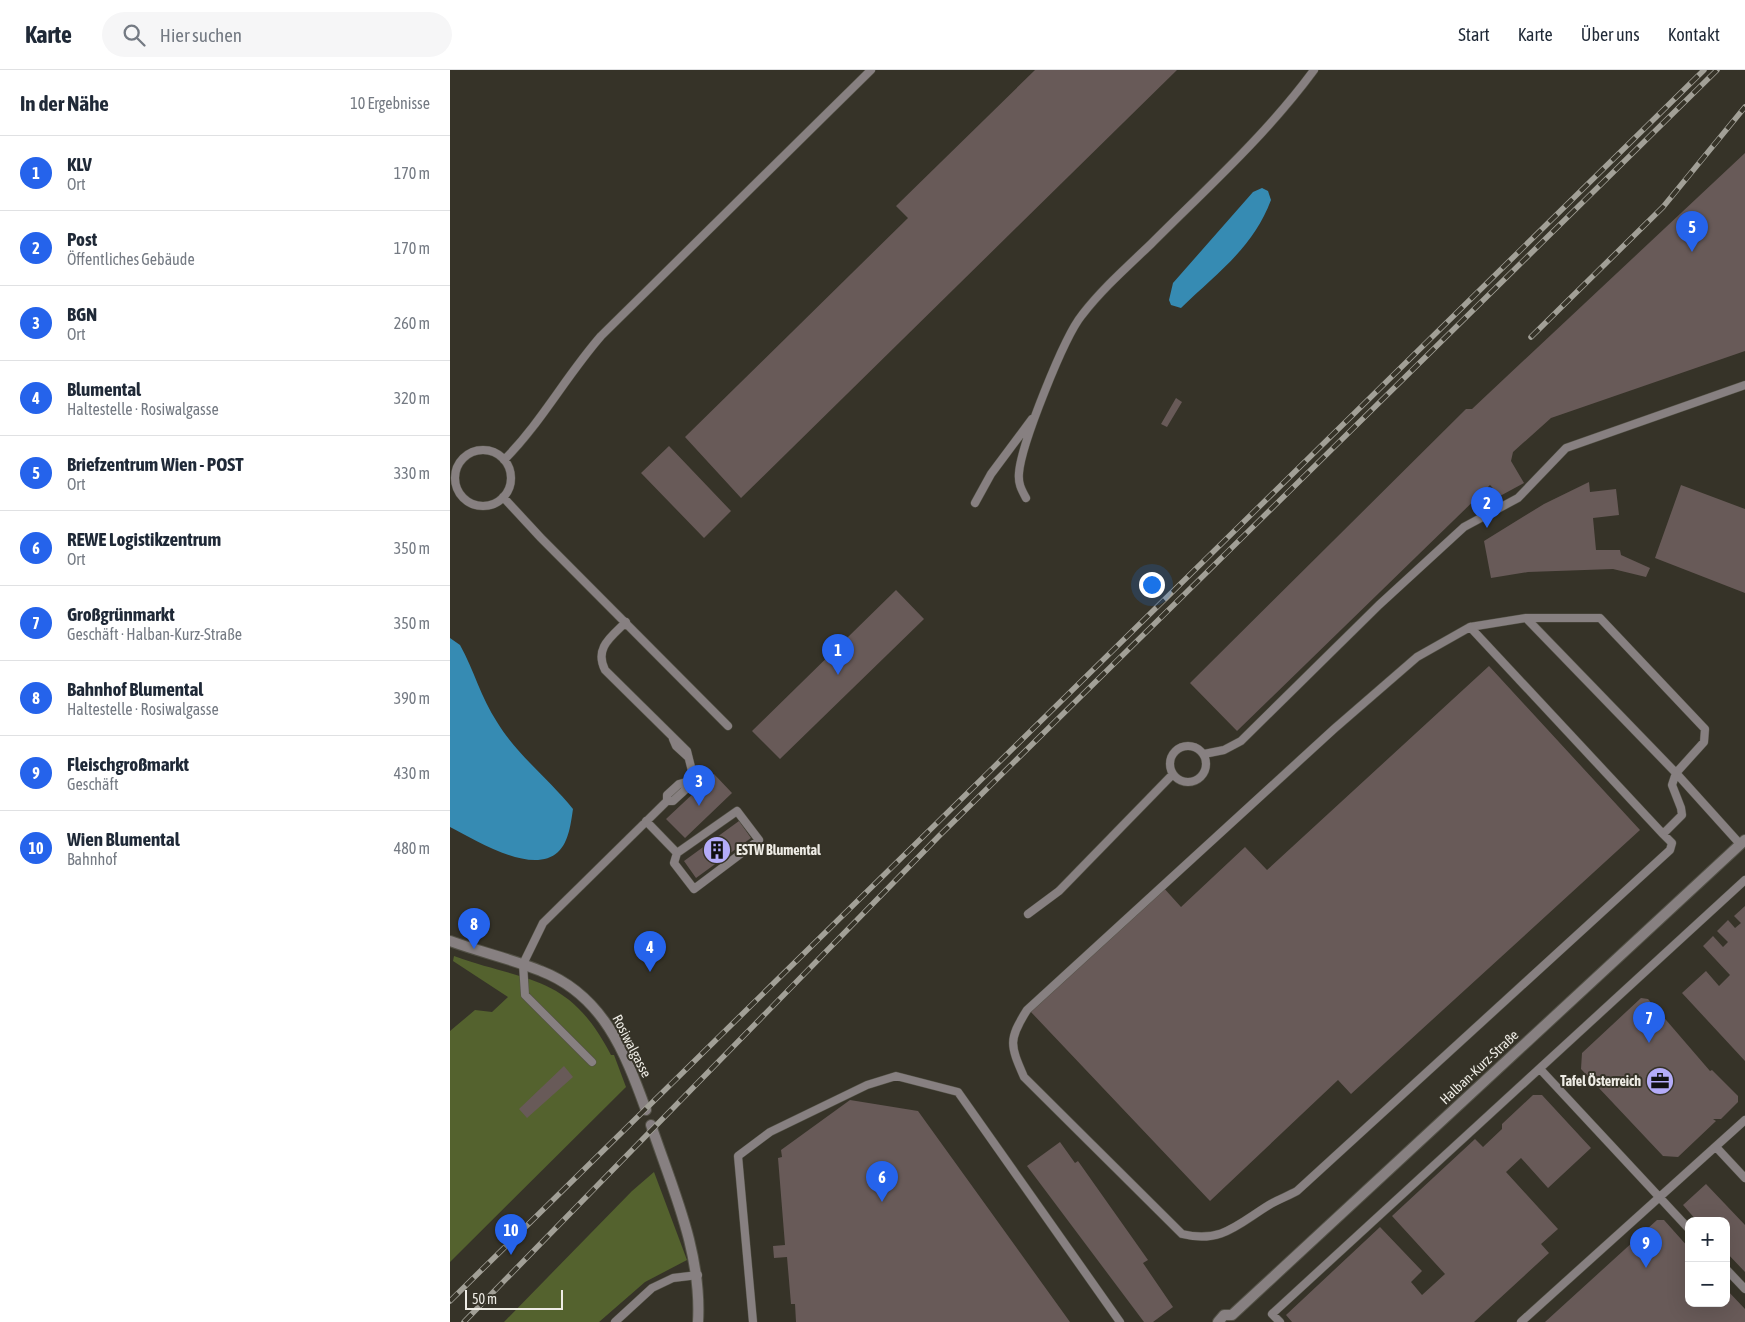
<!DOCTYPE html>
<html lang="de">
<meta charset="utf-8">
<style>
body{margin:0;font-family:"Asap Condensed",sans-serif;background:#f6f6f7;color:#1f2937}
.controls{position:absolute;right:15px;bottom:15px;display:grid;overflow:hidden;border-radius:10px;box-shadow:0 5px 20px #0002}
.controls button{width:45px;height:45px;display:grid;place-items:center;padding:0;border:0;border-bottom:1px solid #e0e1e3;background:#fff;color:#1f2937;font:25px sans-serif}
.scale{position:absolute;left:15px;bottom:12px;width:98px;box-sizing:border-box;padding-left:5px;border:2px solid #eeece5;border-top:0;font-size:14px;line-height:18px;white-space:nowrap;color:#eeece5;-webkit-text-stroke:4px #363328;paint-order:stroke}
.you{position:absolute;left:701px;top:514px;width:18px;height:18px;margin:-12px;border:4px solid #fff;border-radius:50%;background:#1a73e8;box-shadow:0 0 0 8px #1a73e833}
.badge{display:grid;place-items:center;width:32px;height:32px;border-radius:50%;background:#2563eb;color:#fff;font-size:16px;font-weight:700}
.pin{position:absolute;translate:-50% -41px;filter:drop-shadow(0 1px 2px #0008)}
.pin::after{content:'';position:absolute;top:26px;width:18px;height:15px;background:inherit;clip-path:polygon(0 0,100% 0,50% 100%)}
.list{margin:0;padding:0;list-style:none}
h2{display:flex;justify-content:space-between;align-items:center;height:65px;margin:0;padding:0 20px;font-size:21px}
h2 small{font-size:16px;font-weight:400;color:#747a83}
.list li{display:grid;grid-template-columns:32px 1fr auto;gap:15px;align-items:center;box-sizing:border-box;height:75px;padding:0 20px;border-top:1px solid #e0e1e3}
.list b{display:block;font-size:19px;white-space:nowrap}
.list p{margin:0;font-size:16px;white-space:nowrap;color:#747a83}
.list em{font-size:16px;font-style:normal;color:#747a83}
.icon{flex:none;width:28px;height:28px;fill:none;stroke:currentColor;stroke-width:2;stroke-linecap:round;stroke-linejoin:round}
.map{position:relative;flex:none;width:1295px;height:1252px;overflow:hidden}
header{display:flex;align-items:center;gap:30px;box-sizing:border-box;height:70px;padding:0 25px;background:#fff;border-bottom:1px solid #e0e1e3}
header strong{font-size:24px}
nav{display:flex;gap:28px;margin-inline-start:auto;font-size:18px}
.search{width:350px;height:45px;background:#f6f6f7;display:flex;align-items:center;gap:12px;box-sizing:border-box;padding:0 18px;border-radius:28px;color:#747a83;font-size:19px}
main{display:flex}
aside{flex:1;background:#fff}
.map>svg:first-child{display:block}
.green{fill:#54622e}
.water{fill:#368bb3}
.building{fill:#685a58}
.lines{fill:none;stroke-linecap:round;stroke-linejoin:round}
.service-casing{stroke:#535146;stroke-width:9}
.minor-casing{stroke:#535146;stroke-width:12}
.service{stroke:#878081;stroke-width:8}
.minor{stroke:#878081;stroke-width:10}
.rail-casing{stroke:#a2a097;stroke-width:5.5}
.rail{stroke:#363328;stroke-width:4;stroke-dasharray:11;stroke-linecap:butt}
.labels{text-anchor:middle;stroke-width:4;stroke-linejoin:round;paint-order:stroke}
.poi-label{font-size:14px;font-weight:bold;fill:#eeece5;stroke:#363328;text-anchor:start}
.street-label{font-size:14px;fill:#eeece5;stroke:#363328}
</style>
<header>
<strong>Karte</strong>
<div class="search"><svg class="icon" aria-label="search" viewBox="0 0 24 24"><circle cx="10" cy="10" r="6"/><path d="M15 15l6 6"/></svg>Hier suchen</div>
<nav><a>Start</a><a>Karte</a><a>Über uns</a><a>Kontakt</a></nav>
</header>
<main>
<aside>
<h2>In der Nähe<small>10 Ergebnisse</small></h2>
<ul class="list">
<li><span class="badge">1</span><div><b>KLV</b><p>Ort</p></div><em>170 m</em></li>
<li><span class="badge">2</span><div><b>Post</b><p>Öffentliches Gebäude</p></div><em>170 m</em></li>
<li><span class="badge">3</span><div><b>BGN</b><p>Ort</p></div><em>260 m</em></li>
<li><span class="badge">4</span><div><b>Blumental</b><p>Haltestelle · Rosiwalgasse</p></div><em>320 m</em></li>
<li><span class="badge">5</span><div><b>Briefzentrum Wien - POST</b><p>Ort</p></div><em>330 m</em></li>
<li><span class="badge">6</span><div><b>REWE Logistikzentrum</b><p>Ort</p></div><em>350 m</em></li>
<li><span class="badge">7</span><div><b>Großgrünmarkt</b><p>Geschäft · Halban-Kurz-Straße</p></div><em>350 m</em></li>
<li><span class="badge">8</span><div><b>Bahnhof Blumental</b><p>Haltestelle · Rosiwalgasse</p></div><em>390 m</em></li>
<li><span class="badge">9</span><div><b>Fleischgroßmarkt</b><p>Geschäft</p></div><em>430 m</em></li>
<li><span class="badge">10</span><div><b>Wien Blumental</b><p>Bahnhof</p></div><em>480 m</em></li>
</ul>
</aside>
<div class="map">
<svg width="1295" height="1252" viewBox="0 0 1295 1252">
<rect width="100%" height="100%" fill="#363328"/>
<path class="green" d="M4,886c75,27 115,18 157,99h3l12,32 -176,175v-231l25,-21 17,2 16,-15 -55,-36z
M204,1102l33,88 -42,22 -46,40h-95l128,-131z"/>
<path class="water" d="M812,118l6,3 3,9c-18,48 -54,73 -90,108l-10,-3 -2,-5 4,-17 80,-91z
M0,568l10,7c14,25 21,53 37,77 20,33 52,57 76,87 -2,13 -4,33 -15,43 -26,24 -82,-12 -108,-25z"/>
<path class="building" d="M585,0h142l-436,428 -56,-61 223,-219 -12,-12z
M1295,83v198l-194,67 -38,34 -2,9 13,22 -24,13 -10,-11 -253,246 -47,-48 276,-274h6z
M726,328l6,4 -15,25 -6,-3z
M219,376l62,65 -27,27 -63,-65z
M1139,412l1,10 26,-3 3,26 -26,3 3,32h24l1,5 29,13 -4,9 -33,-8 -85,3 -37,6 -7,-37 60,-37z
M1231,415l64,24v84l-90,-35z
M446,520l28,29 -144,140 -28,-28z
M1039,596l151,164 -289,264 -13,-14 -128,121 -180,-190 132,-125 19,21 64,-60 22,23z
M264,704l18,19 -47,45 -19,-19z
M289,751l12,17 -55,40 -12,-17z
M1295,836v155l-63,-68 24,-22 13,15 11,-11 -27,-29 10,-10 10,11 5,-5 -11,-11 11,-11 7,8 6,-5 -7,-7z
M1191,928l7,1 62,72 2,-1 26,26v6l-17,17h-8l3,2 -38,36 -15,-1 -82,-87 1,-16z
M114,996l9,11 -46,41 -8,-9z
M1083,1025h9l49,53 -43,40 -27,-30 -15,14 52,57 -17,15 8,9 -75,69h-182l-6,-7 94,-88 42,44 -11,11 11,13 23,-21 -53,-58 83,-77 8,8 19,-18v-5z
M400,1030l68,11 152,211h-274l-1,-18h-4l-4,-47 -13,1 -1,-12 12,-1 -7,-87 4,-1 -1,-7z
M610,1072l15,21 3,-2 70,99 -5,3 30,44 -20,15h-9l-117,-156z
M1256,1114l39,41v47l-19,-20v-31h-29l-14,-16z
M1207,1150h7l25,28v55h37v-14l19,20v13h-200z"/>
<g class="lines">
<defs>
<path id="service" d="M5 408a28 28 0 1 1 56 0a28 28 0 1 1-56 0Z
M54,390c37,-37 62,-84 97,-124l270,-266
M53,427l38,41 187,188
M576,428c-5,-9 -8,-15 -7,-25 2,-28 45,-136 63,-158 20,-26 45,-48 69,-71 56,-56 116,-110 163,-174
M525,433l16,-29 41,-55
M1076,548l-56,9 193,207 19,-19 -1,-7 -9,-23 4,-12 28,-31 1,-13 -105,-111h-74l150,155 64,71
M176,552c-15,15 -32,26 -21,48l82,81 5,20 -7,19 -12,11h-6
M1020,557l-53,30 -83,72 -307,281c-19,30 -17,35 -3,67l158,157c39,10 56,-10 87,-29 8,-5 19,-9 28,-14l373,-341 2,-7 -9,-9
M223,669l3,7 12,11
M720 694a18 18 0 1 1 36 0a18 18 0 1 1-36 0Z
M754,684l20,-4 17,-9 138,-136 85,-78 54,-29 48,-50 179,-63
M287,741l22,29 -65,49 -20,-26 3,-10z
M196,751l31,32
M578,844l31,-23 114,-117
M142,992l-67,-67 -2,-31 20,-41 124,-122v-6l12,-11 7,-2
M1090,999l149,160
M1266,1077l29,31
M1276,1199l19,20
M165,1252l37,-34 21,-10 25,-3
M303,1252l-15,-166 32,-24 97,-47 29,-9 62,16 162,230
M830,1252l-8,-8 473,-434
M1071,1252l224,-202"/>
<path id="minor" d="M0,871c30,11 62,18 91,30 62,24 84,81 105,139
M201,1055c22,65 51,128 47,197
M768,1252l6,-7h8l513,-475"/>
</defs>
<use href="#service" class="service-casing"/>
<use href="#minor" class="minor-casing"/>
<use href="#service" class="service"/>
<use href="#minor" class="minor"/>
<defs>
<path id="rail" d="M1081,267l132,-130 82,-100
M0,1231l1254,-1231
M14,1252l475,-486 778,-766"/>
</defs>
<use href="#rail" class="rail-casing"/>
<use href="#rail" class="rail"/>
</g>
<defs>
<symbol id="building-disc" viewBox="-11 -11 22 22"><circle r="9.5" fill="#b4acf9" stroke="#363328"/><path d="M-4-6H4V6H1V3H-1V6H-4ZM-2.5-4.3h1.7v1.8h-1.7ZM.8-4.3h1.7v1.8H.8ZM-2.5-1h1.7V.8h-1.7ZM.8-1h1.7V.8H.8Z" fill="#111"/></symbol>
<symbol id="office-disc" viewBox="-11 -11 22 22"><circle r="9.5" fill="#b4acf9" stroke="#363328"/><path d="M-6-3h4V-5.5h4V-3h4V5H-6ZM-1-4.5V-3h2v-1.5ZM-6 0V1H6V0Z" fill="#111"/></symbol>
</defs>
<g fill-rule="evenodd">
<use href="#building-disc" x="251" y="764" width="32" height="32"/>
<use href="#office-disc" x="1194" y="995" width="32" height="32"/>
</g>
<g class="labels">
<g class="poi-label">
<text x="286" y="785">ESTW Blumental</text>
<text x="1191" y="1016" text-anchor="end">Tafel Österreich</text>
</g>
<g class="street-label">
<text transform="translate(182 976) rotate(63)" y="5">Rosiwalgasse</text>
<text transform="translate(1029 997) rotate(-43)" y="5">Halban-Kurz-Straße</text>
</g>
</g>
</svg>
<div class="controls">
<button>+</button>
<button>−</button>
</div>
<div class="scale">50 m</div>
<div class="you"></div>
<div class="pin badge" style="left:388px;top:605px">1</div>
<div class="pin badge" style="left:1037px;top:458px">2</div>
<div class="pin badge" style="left:249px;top:736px">3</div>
<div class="pin badge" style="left:200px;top:902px">4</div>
<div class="pin badge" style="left:1242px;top:182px">5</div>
<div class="pin badge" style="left:432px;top:1132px">6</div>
<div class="pin badge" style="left:1199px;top:973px">7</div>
<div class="pin badge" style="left:24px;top:879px">8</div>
<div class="pin badge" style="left:1196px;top:1198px">9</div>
<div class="pin badge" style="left:61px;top:1185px">10</div>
</div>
</main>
